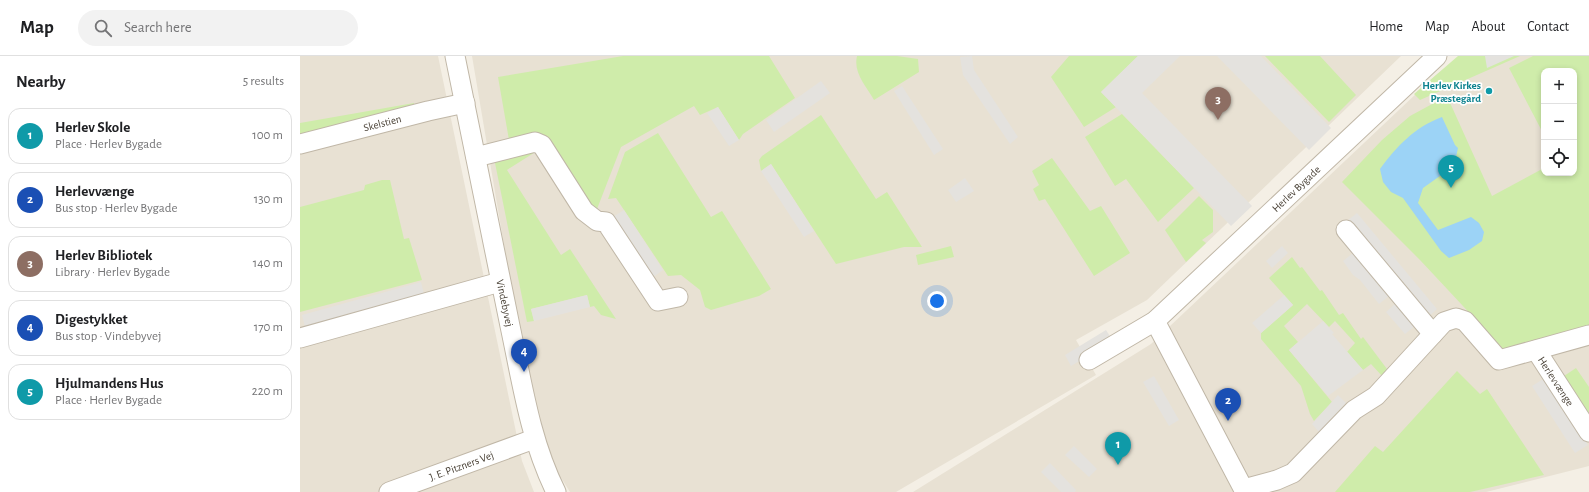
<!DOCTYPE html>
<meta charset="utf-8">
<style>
body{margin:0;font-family:"Alegreya Sans",sans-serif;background:#f2f2f2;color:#202124}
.controls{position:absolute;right:12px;top:12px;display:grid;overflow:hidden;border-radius:8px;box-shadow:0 2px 6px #0003}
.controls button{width:36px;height:36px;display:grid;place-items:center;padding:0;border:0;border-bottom:1px solid #e0e0e0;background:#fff;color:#202124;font:20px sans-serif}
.you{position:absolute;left:637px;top:245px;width:14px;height:14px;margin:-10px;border:3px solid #fff;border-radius:50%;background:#1a73e8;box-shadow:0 0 0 6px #1a73e833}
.badge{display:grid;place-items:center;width:26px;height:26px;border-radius:50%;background:#ff3111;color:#fff;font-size:13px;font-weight:700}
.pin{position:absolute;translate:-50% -33px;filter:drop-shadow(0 1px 2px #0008)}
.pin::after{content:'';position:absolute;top:21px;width:14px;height:12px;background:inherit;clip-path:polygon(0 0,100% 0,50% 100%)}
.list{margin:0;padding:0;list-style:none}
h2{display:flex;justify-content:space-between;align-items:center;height:52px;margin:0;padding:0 16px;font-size:17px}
h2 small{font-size:13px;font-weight:400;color:#757577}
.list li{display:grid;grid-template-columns:26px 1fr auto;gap:12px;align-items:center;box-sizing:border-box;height:56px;margin:0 8px 8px;padding:0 8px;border:1px solid #e0e0e0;border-radius:12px}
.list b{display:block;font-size:15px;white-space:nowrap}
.list p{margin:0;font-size:13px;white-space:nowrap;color:#757577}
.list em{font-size:13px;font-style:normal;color:#757577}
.icon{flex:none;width:22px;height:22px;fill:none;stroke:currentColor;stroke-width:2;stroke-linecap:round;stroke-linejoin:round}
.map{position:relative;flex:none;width:1289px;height:436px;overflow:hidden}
header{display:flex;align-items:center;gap:24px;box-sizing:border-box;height:56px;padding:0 20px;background:#fff;border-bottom:1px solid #e0e0e0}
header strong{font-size:19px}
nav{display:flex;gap:22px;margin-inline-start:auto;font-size:14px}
.search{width:280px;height:36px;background:#f2f2f2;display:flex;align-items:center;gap:10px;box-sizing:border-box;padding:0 14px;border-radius:22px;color:#757577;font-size:15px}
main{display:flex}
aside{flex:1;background:#fff}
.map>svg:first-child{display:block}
.residential{fill:#e8e1d3;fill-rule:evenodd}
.green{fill:#cfecaa}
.parking{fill:#e4e2de}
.water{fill:#9cd3f6}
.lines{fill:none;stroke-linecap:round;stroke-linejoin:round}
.minor-casing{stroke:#c0b7a7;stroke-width:21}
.minor{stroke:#fff;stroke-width:19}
.culture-dot{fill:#0f9aa8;stroke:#fff;stroke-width:1.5}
.labels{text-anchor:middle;stroke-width:3.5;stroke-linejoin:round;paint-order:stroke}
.culture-label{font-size:11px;font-weight:bold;fill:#0d838f;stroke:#fff;text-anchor:end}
.street-label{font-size:11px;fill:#473f34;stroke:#fff}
</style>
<header>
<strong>Map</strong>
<div class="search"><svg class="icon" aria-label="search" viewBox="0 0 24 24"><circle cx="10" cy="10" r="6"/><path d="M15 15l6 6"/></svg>Search here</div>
<nav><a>Home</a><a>Map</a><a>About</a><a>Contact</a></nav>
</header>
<main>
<aside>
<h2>Nearby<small>5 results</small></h2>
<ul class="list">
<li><span class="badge" style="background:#0f9aa8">1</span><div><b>Herlev Skole</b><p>Place · Herlev Bygade</p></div><em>100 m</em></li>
<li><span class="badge" style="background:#1a4fb4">2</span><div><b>Herlevvænge</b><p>Bus stop · Herlev Bygade</p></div><em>130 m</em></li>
<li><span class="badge" style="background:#8d6e63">3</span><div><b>Herlev Bibliotek</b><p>Library · Herlev Bygade</p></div><em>140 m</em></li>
<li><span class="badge" style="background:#1a4fb4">4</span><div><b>Digestykket</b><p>Bus stop · Vindebyvej</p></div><em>170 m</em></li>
<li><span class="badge" style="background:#0f9aa8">5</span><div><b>Hjulmandens Hus</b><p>Place · Herlev Bygade</p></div><em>220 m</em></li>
</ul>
</aside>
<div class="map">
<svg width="1289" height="436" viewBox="0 0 1289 436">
<rect width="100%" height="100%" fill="#f4efe5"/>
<path class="residential" d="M0,0h138l84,405 12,31h-234z
M172,0h929l-254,244 -71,40 20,35 -200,117h-326l-30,-48 -23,-122z
M1161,0h128v410l-103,26h-573l238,-148 285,-269zM1244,15h30v102h-30z"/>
<path class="green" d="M323,0h146l26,42 -52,36 -4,6 -21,-33 -18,8 -6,-9 -73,41 -24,62 -6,-1 -46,-71 -36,3 -11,-63z
M557,0h40l21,3 1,13 -45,28c-8,-14 -21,-27 -17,-44z
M769,0h69l-37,36 15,15 -32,20 -33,-50z
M965,0h55l36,39 -27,27z
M1158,0h62l-100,44 -6,-6z
M1233,0h56v270l-84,25 -85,-91 -78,-78 40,-42 28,-24 37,-20 45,100 52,-28v5h30v-102h-30v64l-35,-67z
M114,47v7l-114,29v-16z
M822,58l72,74 -36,34 -32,-43 -11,7 -30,-49z
M521,59l55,84 11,-7 35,55h-18l-68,17 -65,-100 -10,7 -2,-11 3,-4z
M358,77l53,84 11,-6 49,78 -12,7 -48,14 -6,-3 -5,-17 -19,-15 -13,1 -52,-78 -8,1 17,-47z
M237,95l-30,19 54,85 9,-6 46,70 -15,-4 -7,-9 -4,1 -3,-12 -56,14 3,12 -7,1 -33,-164z
M752,102l38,53 11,-5 29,47 -36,23 -49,-77 -6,2 -6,-12 6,-4 -7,-14z
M82,124h8l14,59 5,-1 13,42 -122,32v-105l64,-17 1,-5z
M899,140l14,14v22l-11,8 4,3 -20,19 -21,-32z
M651,190l3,11 -36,8 -2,-10z
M992,201l8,11 2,-1 18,24 2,-1 17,25 4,-2 18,26 2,-2 24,32 -5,7 -11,-12 -8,6 -16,-18 8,-9 -20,-22 -6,6 -22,-23 -23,22 14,16 -9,8 43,52 -18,19 -4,-7 -9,-28 -40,-47v-6l32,-28 -24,-27z
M1276,312l13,19v28l-25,-39z
M1157,315l23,23 7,-5 57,86 -74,17h-135l40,-46 8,6z"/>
<path class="parking" d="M672,0l2,14 44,67 -8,7 -47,-69 -3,-18z
M838,0h42l-38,37 110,113 -21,20 -130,-134z
M917,0h44l70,72 -22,22z
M1185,0h29l-27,12z
M521,25l9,12 -56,39 -8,-12z
M602,30l41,63 -9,6 -40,-64z
M418,51l21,33 -10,6 -22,-33z
M471,108l43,67 -10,6 -43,-66z
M665,122l9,13 -18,11 -8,-12z
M324,154l39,60 -11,8 -39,-61z
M1057,157l80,96 -10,9 -80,-97z
M982,190l6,7 -16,15 -6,-7z
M1053,197l17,18 19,25 -10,8 -19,-24 -7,-5 -10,-14z
M121,226l3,12 -119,33 -3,-12z
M287,239l3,12 -56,14 -3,-12z
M984,239l9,10 -32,28 -9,-10z
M1096,247l19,23 -10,8 -19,-22z
M1023,265l11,12 -2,1 31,36 -35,26 -39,-46z
M806,274l7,11 -42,25 -6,-11z
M854,320l25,44 -10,6 -26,-44z
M1245,322l43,67 -13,8 -43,-67z
M1038,339l8,8 -27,29 -7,-8z
M774,390l23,23 -8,8 -24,-22z
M750,407l26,27 -1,2h-14l-20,-20z"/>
<path class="water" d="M1142,61l13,28 3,3 -4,18 -31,22 -5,15 20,27 33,-13 8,6 5,9 -2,9 -13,9 -20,8 -8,-7 -38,-53 -12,-6 -8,-10 -3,-13c17,-23 35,-42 62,-52z"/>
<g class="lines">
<defs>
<g id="minor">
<path id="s1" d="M155,0c18,90 36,180 55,270 12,56 20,114 46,166"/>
<path id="s2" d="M0,88l128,-33 37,-8"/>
<path d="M176,101l59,-15 7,3 42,66 13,10 9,1 52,79 20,-4"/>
<path d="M1046,174l87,104"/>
<path d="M855,265l90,171"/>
<path d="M0,282l200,-56"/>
<path id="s3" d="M1236,294l53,82"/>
<path id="s4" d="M789,304l66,-39 282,-265"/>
<path d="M944,433l33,-9 16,-7 61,-63 22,-14 68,-74 12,-4 9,3 34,39 90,-25"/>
<path id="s5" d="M89,436l145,-53"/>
</g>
</defs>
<use href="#minor" class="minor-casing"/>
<use href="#minor" class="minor"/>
</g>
<circle class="culture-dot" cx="1189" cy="35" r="4"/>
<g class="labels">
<g class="culture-label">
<text x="1181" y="33">Herlev Kirkes<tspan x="1181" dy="13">Præstegård</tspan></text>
</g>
<g class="street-label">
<text dy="4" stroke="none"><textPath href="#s2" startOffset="85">Skelstien</textPath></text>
<text dy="4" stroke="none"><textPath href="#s4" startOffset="270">Herlev Bygade</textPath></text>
<text dy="4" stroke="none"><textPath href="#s1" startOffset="252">Vindebyvej</textPath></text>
<text dy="4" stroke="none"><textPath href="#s3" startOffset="37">Herlevvænge</textPath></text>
<text dy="4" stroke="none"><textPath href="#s5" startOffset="77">J. E. Pitzners Vej</textPath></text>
</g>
</g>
</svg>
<div class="controls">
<button>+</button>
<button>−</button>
<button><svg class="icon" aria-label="locate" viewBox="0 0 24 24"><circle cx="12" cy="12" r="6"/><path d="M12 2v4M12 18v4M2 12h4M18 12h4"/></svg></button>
</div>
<div class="you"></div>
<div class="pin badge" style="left:818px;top:409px;background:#0f9aa8">1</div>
<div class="pin badge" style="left:928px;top:365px;background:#1a4fb4">2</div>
<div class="pin badge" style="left:918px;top:64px;background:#8d6e63">3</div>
<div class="pin badge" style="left:224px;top:316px;background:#1a4fb4">4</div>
<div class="pin badge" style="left:1151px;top:132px;background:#0f9aa8">5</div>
</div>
</main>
